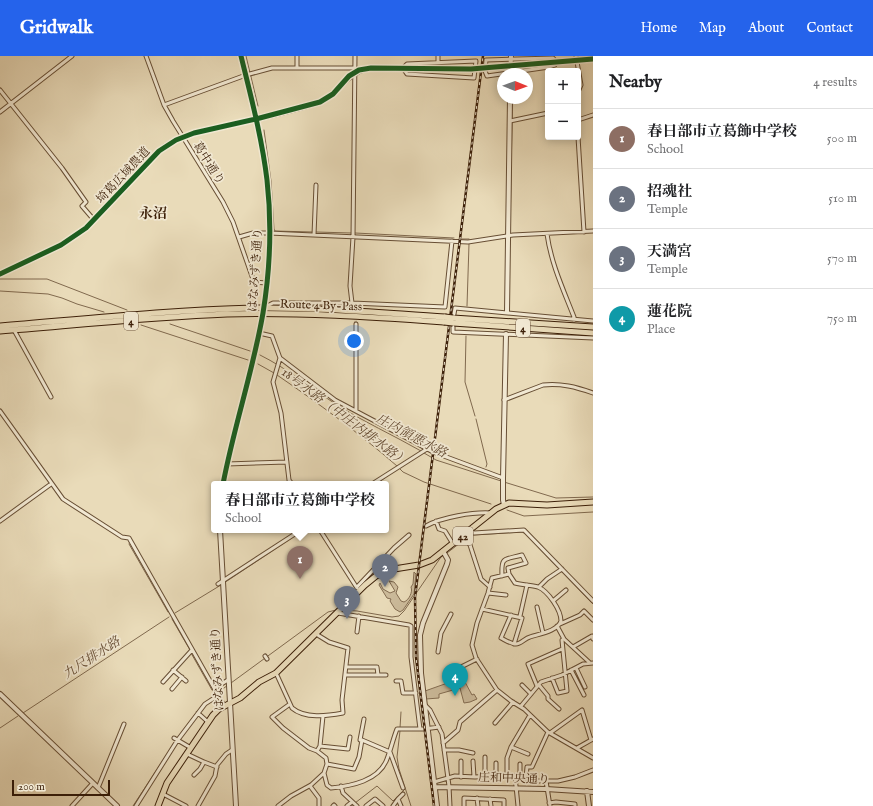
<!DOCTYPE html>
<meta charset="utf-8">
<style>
body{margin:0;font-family:"IM FELL English","Noto Serif JP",serif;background:#f6f6f6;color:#202124}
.controls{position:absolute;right:12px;top:12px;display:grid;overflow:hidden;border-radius:4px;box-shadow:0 2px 10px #0003}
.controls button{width:36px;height:36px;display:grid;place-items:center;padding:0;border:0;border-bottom:1px solid #e0e0e0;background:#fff;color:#202124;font:20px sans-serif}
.compass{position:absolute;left:497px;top:12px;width:36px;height:36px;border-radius:50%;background:#fff;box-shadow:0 2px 10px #0003;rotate:91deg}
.scale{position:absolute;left:12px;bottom:10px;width:98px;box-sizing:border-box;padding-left:4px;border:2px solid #3c1f08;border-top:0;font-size:11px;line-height:14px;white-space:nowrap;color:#3c1f08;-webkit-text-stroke:3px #f1e8d2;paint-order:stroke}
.you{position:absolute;left:354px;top:285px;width:14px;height:14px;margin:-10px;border:3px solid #fff;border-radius:50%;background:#1a73e8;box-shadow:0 0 0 6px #1a73e833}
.badge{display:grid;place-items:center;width:26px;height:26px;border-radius:50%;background:#2563eb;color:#fff;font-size:13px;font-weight:700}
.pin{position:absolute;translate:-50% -33px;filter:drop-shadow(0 1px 2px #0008)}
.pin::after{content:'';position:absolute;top:21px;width:14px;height:12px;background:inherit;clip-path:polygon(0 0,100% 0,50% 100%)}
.popup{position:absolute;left:211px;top:425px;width:178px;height:52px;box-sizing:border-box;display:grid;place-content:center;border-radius:4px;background:#fff;filter:drop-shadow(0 1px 3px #0005);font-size:13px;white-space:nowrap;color:#757577}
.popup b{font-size:15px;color:#202124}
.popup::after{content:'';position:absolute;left:50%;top:100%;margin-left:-8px;border:8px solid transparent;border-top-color:#fff}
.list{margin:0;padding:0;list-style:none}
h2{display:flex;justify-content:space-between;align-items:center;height:52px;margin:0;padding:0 16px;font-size:17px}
h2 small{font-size:13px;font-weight:400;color:#757577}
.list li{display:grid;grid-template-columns:26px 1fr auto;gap:12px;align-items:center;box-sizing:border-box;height:60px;padding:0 16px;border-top:1px solid #e0e0e0}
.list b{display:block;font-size:15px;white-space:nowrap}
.list p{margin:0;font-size:13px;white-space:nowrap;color:#757577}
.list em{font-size:13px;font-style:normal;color:#757577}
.map{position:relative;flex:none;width:593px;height:750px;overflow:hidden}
header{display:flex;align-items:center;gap:24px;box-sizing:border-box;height:56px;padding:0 20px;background:#2563eb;color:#fff}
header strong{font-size:19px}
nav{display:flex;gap:22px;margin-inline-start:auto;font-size:14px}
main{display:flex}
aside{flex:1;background:#fff}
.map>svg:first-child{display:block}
.green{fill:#ccbb9b;stroke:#846d52}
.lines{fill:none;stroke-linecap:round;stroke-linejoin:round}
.stream{stroke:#80694e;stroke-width:1}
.minor-tunnel{stroke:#c6b596;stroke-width:3;stroke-dasharray:3 1.5;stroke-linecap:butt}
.minor-casing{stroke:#674e34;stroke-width:5}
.tertiary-casing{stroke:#674e34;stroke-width:6}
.primary-casing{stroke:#3c1f08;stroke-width:7}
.trunk-casing{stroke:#3c1f08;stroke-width:7}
.minor{stroke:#f1e8d2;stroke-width:3}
.tertiary{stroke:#f1e8d2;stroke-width:4}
.primary{stroke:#e9dbb9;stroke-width:5}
.trunk{stroke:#e9dbb9;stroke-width:5}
.rail-casing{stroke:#3c1f08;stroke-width:2.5}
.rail{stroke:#f1e8d2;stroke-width:1;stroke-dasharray:3;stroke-linecap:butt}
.tertiary-bridge-casing{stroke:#674e34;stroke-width:6;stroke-linecap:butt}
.trunk-bridge-casing{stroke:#3c1f08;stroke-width:7;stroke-linecap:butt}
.tertiary-bridge{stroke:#f1e8d2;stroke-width:4}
.trunk-bridge{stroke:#e9dbb9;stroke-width:5}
.cycleway-casing{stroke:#f1e8d2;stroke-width:8}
.cycleway{stroke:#1b5e20;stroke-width:5}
.labels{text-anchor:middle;stroke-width:3.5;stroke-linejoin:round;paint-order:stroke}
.shield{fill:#f1e8d2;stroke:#725b45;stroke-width:1}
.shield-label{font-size:11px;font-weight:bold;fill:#3c1f08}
.street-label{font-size:12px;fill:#3c1f08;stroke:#f1e8d2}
.water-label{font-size:13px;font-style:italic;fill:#644a31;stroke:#f1e8d2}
.quarter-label{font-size:14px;font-weight:bold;fill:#3c1f08;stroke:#f1e8d2}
</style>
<header>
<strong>Gridwalk</strong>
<nav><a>Home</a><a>Map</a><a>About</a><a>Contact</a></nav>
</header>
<main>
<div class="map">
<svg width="593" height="750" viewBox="0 0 593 750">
<rect width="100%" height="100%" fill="#e9dbb9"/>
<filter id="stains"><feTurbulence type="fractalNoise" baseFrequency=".005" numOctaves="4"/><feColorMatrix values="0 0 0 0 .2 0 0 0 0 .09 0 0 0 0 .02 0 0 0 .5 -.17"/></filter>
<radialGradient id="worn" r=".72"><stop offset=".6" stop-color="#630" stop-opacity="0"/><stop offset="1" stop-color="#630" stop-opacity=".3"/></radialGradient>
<path class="green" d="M414,516l2,2 -2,20 -11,16 -3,2 -5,-3 -5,-8 1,-2 -4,-1 -8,-13 1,-2 3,6 7,4 5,-2 -6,-10 5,1 4,5 -2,6 5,8 3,1c5,-2 9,-10 7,-15l2,-3z
M456,624l1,4 8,-2 7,13 2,-1 3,5 -7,3 -6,1 -4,-15 -21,6v4l-13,1 -1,-8z"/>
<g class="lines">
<path class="stream" d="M246,0l12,50
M512,63v-21
M264,74l7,51 3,48 1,2 37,1
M510,175l2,-108
M316,176l35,1
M355,177l99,5
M462,183h7
M0,223h47l80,31
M0,235l48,3 14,4 15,6 27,8
M467,250l2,-62
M170,268l80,27
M141,269l107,35
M466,280l-1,46 10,34
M260,299c28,14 51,33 77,50 27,17 56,30 84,46
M258,308l16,9
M277,319c41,28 82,58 120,91
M476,363l11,45 -1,3
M424,397l12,7 65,21
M399,412l4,4 21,10 67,22
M504,426l52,16 37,-1
M376,428l10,-7
M507,454l17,6 69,-4
M129,488l39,68
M539,492l54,56
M447,497l13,-10 13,-8 49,-3 4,2
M224,527l72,-48
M343,554l14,1 35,6 7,-1 5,-5 37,-54 3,-2
M175,557l46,-28
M172,563l18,31
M191,597l21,37
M231,627l97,-71 8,-2
M207,645l21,-16
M23,657l146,-96
M0,672l18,-12
M400,672l1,-16
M400,675l-3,26 2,12 12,37
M178,681l25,-33
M355,747l22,-17 16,15 12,-12
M133,750l38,-58
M351,750l2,-1"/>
<path class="minor-tunnel" d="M352,247l4,21
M506,274l1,-13"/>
<defs>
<path id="minor" d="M146,0l18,49 9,16 50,81 10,20 21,60 12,1
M576,0l5,29 -3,7
M553,2l3,4 -1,3 -6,2 -62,9 -2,-5 1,-11z
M476,5l-2,17 -67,-4 -4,-6 4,-4z
M438,6v-6
M297,11v-11
M0,34l62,78 24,34 -4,4 12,14
M164,49l82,-30 26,-7h83
M0,56l72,-56
M578,64l15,-5
M510,65l38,-8
M578,81l6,95
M547,178c4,29 16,55 27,83v3
M314,179l2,-50
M239,181l14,-4h16l199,9 45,-7 80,-4
M352,247l-2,-17 3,-49 2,-181
M265,251l8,-4h79l93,4 7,-66
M454,258l1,-6 138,13
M356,268v86
M453,271v5l140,6
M14,274l37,67
M259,277l13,3 8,22 -7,24 8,31 8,67 3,4
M280,302l55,42 98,52 70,26
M504,344l39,-15c18,-2 33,2 50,8
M0,355l63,88 59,38 7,1 93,164
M227,408l60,-2
M372,428l55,-35
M0,465l51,-37
M436,465l3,8 6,2 8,13
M426,470c16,-9 47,-14 65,-13
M320,474l37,58
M469,475l5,2 50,-3 69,71
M463,480l7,9 11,34 9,8
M502,520c-1,-20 2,-16 20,-21l4,8 -18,5 1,6
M218,528l83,-54
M357,531l37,-39 15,-13
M539,531l8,-8 15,-10
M488,537l18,2
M553,545l13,-11
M537,551l6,26
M482,553l40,9 -8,26
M338,557l71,12 2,1v31l9,72
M511,559l-10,23c4,2 10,6 15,6 5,0 9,-6 14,-7 9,-3 28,-6 31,-16 0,-11 -13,-30 -23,-34 -7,-2 -15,-2 -23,-4l-6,-9 -17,4 -4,15 -11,30 -5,22 4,13 21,32 14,11 13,8 24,23 45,26
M520,560l7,-31
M560,568l20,-9 4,-4 9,9
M557,570l7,13 25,23
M357,576l2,-16
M573,591l19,-11 1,3
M438,596l3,-19 10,-19
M265,600l2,3
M346,611h31l1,8h8
M461,611l16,-8
M576,612l9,19
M173,614l13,11
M571,614l13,25
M276,617l16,35c13,11 35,8 51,5l-1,-13 6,-52 -19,-6 -13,-8
M345,619h33
M552,622l6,15 9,-2 -5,-51 2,-1
M396,625h5l2,12h13
M163,626l29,-32
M522,629l9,9
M539,629l9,11v3l11,10
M537,630l-9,-22 34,-15
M215,632l13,-8
M172,633l10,-12
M425,649l5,5 12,24 7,52 1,20
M521,650l20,-24 21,-7 21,-11 10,-1
M198,657l10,9
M495,667l18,-21
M550,677l32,-23 9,30
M174,682l17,10
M362,684h-2l4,-21
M443,687l15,-13 2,-8 37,-32
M320,690l28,3 2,-12
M511,691l17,7
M577,692l16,-9
M444,694h15l14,3
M317,695l3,-5 3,-30
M187,698l17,8 13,5
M485,701v20
M461,705v16
M473,705l1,16
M496,707v13
M327,708l27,5 5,-12 3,-17 28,12 13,36
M324,717l3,12 4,3c20,-2 48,-7 56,-29 4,-10 6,-20 10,-30h27l15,-2
M194,719l6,-6 4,-7
M507,719v-17l4,-11 19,-32
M515,720l3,30
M520,721v-13
M526,722l1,-11h5l16,-35
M546,725l4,25
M434,726l21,-6 20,1 32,-2 29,6h22l17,-4 18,-7
M310,730l9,12v8
M341,730l2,7 14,13
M98,732l26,-64
M163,738l23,12
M477,742l1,8
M398,743l5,-5
M490,743l1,7
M549,747l7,-1 19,2v2
M72,750l21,-23
M136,750l41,-65 28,-37 14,-9
M198,750l17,-30 2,-11 9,-11 6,-4
M278,750l13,-10 20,-11 13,-12 3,-9 -1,-6 -9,-7 -8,-3 -26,-20 -11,-11 18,-13
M333,750l1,-1 1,1
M347,750l5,-4
M366,750l9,-7 8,7
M393,750l5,-7 3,7
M464,750v-8l40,2v6"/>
<path id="tertiary" d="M528,9l65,-6
M510,18l1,-18
M0,218l61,-29 25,-17 73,-77c21,-18 48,-21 74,-27 28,-6 58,-12 86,-22 19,-7 26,-28 46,-33h106
M507,256l3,-214
M223,428c11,-58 30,-113 40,-171 7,-43 9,-89 4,-133 -5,-42 -16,-83 -26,-124
M504,449l-1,-5v-22l3,-144
M220,474l16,276
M0,638l117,112
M435,731l111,2 47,3
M587,735l2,15
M437,750l-16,-133 -1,-38 3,-12 24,-59 1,-4 -5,-9"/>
<path id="primary" d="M158,750l9,-23 46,-68 6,-6 21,-11 19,-16 17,-9 89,-88 11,-9 12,-6 31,-5 13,-5 64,-51 13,-6 38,2 46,-3"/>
<path id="trunk" d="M453,262l140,9
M453,267l140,10
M0,270c85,-7 169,-16 254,-18 64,-1 127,5 191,9
M0,275c75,-6 151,-14 227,-17 72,-2 145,3 217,8"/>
</defs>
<use href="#minor" class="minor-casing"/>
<use href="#tertiary" class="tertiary-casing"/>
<use href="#primary" class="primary-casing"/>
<use href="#trunk" class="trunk-casing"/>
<use href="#minor" class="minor"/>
<use href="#tertiary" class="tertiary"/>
<use href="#primary" class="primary"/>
<use href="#trunk" class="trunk"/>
<defs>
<path id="rail" d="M434,750l-18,-149 -1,-60 68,-541"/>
</defs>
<use href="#rail" class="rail-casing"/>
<use href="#rail" class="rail"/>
<defs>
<path id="tertiary-bridge" d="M471,13l57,-4"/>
<path id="trunk-bridge" d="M445,261l8,1
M444,266l9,1"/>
</defs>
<use href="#tertiary-bridge" class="tertiary-bridge-casing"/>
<use href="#trunk-bridge" class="trunk-bridge-casing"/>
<use href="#tertiary-bridge" class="tertiary-bridge"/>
<use href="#trunk-bridge" class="trunk-bridge"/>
<defs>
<path id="cycleway" d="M0,218l61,-29 25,-17 73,-77 17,-11 18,-7 62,-14 64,-17 13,-8 16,-18 10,-6 12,-2 100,1 122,-10
M223,428c11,-58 30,-113 40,-171 7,-43 9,-89 4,-133 -5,-42 -16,-83 -26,-124"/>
</defs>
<use href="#cycleway" class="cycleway-casing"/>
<use href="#cycleway" class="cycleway"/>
</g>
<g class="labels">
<g class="shield">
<rect x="124" y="256" width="14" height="18" rx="3"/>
<rect x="516" y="263" width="14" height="18" rx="3"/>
<rect x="453" y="471" width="20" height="18" rx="3"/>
</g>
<g class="shield-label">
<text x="131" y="269">4</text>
<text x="523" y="276">4</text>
<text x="463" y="484">42</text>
</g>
<g class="street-label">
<text transform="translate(209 107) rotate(58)" y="4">葛中通り</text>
<text transform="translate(123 119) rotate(-47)" y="4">埼葛広域農道</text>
<text transform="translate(255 214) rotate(-86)" y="4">はなみずき通り</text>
<text transform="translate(321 249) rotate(2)" y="4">Route 4 By-Pass</text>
<text transform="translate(217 613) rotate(-93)" y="4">はなみずき通り</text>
<text transform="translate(514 722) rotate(2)" y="4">庄和中央通り</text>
</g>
<g class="water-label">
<text transform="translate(345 360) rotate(37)" y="5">18号水路（中庄内排水路）</text>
<text transform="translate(412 379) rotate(28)" y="5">庄内領悪水路</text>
<text transform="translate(91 601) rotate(-33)" y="5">九尺排水路</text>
</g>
<g class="quarter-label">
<text x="153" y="162">永沼</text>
</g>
</g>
<rect width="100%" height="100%" filter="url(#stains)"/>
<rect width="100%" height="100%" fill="url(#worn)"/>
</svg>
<div class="controls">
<button>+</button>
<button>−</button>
</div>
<svg class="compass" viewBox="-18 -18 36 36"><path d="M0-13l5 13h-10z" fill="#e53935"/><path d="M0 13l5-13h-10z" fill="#757577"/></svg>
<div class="scale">200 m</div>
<div class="you"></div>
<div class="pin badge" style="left:300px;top:523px;background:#8d6e63">1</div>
<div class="popup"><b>春日部市立葛飾中学校</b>School</div>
<div class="pin badge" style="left:385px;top:531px;background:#6b7280">2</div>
<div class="pin badge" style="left:347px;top:563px;background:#6b7280">3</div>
<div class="pin badge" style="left:455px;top:640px;background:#0f9aa8">4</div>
</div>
<aside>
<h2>Nearby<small>4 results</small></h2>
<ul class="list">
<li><span class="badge" style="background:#8d6e63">1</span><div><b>春日部市立葛飾中学校</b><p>School</p></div><em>500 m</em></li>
<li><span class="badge" style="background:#6b7280">2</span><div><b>招魂社</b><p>Temple</p></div><em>510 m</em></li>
<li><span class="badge" style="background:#6b7280">3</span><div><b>天満宮</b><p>Temple</p></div><em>570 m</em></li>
<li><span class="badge" style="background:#0f9aa8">4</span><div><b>蓮花院</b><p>Place</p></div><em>750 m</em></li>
</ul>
</aside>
</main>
